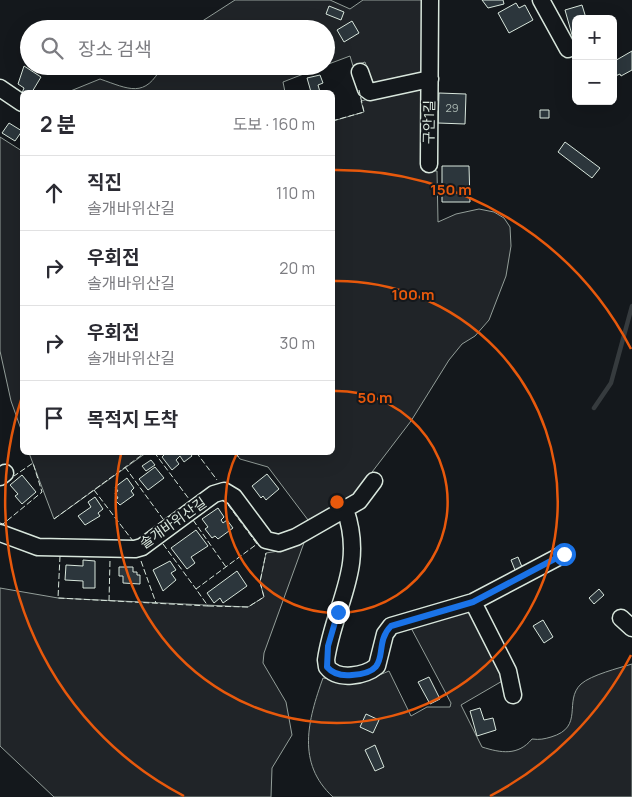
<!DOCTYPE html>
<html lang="ko">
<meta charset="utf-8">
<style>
body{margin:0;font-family:Manrope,"Noto Sans KR",sans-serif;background:#f7f7f7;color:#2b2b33}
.controls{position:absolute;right:15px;top:15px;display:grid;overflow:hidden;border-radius:8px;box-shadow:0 5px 20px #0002}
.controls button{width:45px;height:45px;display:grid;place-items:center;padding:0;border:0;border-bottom:1px solid #e1e1e2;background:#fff;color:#2b2b33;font:25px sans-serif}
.stop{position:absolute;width:15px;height:15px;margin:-11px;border:4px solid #1a73e8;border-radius:50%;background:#fff}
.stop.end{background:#1a73e8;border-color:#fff;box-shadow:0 1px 5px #0008}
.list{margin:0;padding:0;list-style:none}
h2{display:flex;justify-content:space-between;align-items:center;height:65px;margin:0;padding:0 20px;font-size:21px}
h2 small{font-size:16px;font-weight:400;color:#7c7c81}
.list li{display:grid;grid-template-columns:32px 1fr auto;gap:15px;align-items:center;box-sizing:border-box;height:75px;padding:0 20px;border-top:1px solid #e1e1e2}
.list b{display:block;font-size:19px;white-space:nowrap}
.list p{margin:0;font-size:16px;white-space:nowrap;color:#7c7c81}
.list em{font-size:16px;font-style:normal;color:#7c7c81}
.icon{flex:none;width:28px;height:28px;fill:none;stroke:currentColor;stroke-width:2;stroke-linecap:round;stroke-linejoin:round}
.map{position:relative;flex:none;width:632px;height:797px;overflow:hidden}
.search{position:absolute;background:#fff;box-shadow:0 5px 20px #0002;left:20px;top:20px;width:315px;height:55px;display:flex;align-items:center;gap:12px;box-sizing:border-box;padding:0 18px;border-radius:28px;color:#7c7c81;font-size:19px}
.panel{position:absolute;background:#fff;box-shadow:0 5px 20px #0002;left:20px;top:90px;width:315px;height:365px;border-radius:8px}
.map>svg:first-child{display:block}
.green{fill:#202428;stroke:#939e99}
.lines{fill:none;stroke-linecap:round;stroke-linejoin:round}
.stream{stroke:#363b3e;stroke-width:4.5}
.building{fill:#2c363c;stroke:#d8e6dc}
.minor-casing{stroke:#d8e6dc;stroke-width:19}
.minor{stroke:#14181c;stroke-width:16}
.fence{stroke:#d8e6dc;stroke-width:1;stroke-dasharray:6 2.5;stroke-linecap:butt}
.route{stroke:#1a73e8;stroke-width:6}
.ring{fill:none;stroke:#e8590c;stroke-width:2.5}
.labels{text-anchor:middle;stroke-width:4;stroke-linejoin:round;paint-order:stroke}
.number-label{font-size:11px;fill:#adbab4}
.street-label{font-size:14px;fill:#d8e6dc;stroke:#14181c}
.centre{fill:#e8590c;stroke:#14181c;stroke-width:2.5}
.ring-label{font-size:15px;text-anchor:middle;font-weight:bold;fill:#e8590c;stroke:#14181c;stroke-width:4;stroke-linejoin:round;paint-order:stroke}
</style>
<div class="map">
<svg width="632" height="797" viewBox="0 0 632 797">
<rect width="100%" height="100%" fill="#14181c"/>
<path class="green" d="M235,0h95l20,9 13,-9h65l-3,72 -51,13 -9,-23 -12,4 -3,-10 -24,9v-36h-136z
M162,66h162l-41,16 2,10h-217l32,-13c29,10 45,20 62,-13z
M425,84v87h12l1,51 18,-8 23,-5 15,3 10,6 6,9 1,19 -5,30 -17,44 -14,16 -13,8 -13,16 -38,61 -58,76 -45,23 -40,-53 -28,-8 -5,-6 97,-1 1,-331 31,-9 -3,-11z
M0,137l22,14v281l-11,-31 -11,-50z
M29,453v-1l117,1 -92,66z
M305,540l-41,113 -1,10 23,39 6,33 -20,33 -1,29h-217l-54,-51v-158l58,10 190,9 16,-10 -4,-15 6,-29 19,-3z
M466,612l4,1 34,67 -43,25 21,42c19,6 36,9 50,-8 8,1 12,0 19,-2 34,-10 12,-36 30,-53 10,-9 38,-16 51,-20v133h-299c-37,-34 -25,-77 -10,-119 27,4 41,4 66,-7l22,45 16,-9h23l1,-4 -41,-77z"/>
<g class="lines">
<path class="stream" d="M594,408l17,-25 21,-77"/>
</g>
<path class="building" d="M482,0h21l1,4 -16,4z
M516,3l3,5 6,-3 8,15 -24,13 -11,-20z
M582,5l4,13 3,-1 1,2h-14v30l-11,-39z
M329,6l15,6 -3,8 -15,-6z
M352,21l7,12 -15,9 -7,-12z
M632,51v19l-11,6 -1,-2 -7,3v-15z
M24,66l17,11 -9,15 -10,1 2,-5 -6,-4z
M320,75l3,8 -5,2 2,7h-9l-4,-14z
M439,93l27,1 -1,30 -27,-1z
M540,110h9v8h-9z
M9,123l13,8 -7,10 -13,-8z
M565,142l35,26 -8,10 -34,-26z
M442,166h27l1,36h-28z
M167,452h22l3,4 -8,6 -4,-6 -4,4 3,4 -7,6 -10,-13z
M151,460l4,5 -9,6 -4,-5z
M155,467l9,11 -16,12 -9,-11z
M267,474l12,15 -13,11 -3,-4 -2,2 -9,-12z
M22,475l14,17 -14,12 -7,-8 3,-2 -8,-9z
M127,478l7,10 -3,3 3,4 -14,10 -5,-5 3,-2 -3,-5 3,-2 -3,-4z
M95,497l8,12 -5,4 2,3 -15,9 -7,-9 13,-9 -3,-5z
M218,508l6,9 -3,3 2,3 4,-3 6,8 -15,11 -3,-3 -3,2 -7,-9 3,-2 -6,-8z
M196,530l12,16 -17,11 4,6 -8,6 -16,-21z
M518,557l4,10 -7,3 -4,-10z
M83,560l12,1v27h-12v-7l-18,-1 1,-15 17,1z
M170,561l6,9 -5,3 5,7 -13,11 -10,-21z
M119,567h14v5h4v3h3v9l-17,-1v-7h-4z
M237,571l10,15 -24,17 -3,-5 -6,5 -7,-10z
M599,589l5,6 -10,9 -5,-6z
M543,620l10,17 -9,6 -11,-17z
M429,677l11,22 -10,5 -12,-22z
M480,708l4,12 9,-2 3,12 -19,6 -7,-25z
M366,714l13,6 -6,13 -13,-6z
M375,745l9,22 -9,4 -10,-21z"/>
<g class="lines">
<defs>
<path id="minor" d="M541,0l27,49
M360,72l6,17 4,3 60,-13
M0,88l22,15
M429,164l1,-164
M0,477l5,-4
M345,509c21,59 -11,95 -19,151l1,7c11,14 38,9 50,-1l8,-32 6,-8 82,-24 91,-48
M0,533l38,14 97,2 7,-2 72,-53 10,-3 10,6 32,43 13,3 17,-6 63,-36 15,-20
M473,602l35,69 5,24
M621,618l11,10"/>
</defs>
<use href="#minor" class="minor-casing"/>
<use href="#minor" class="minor"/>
<path class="fence" d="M332,121l32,-9 -5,-22
M154,452l35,47
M196,452l21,28
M235,452l5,7
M125,467l38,52
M94,490l39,51
M54,519l92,-67
M193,520l33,47
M0,523l3,1 39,-32 -9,-29 -19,13
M163,544l33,45
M60,556l-2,42 150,8 -12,-17 61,-45 -31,-42
M141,561l15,42
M109,601l1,-41
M208,606l40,1 16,-10 -4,-15 6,-29"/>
</g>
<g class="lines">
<path class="route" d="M338,612l-10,34 -1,21c6,7 16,9 25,8 43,-3 19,-29 39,-49l82,-24 91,-48"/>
</g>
<g class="ring">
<path d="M333 391A111 111 0 1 1 237 453"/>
<path d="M333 281A221 221 0 1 1 121 454"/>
<path d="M631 655A332 332 0 0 1 490 796M184 796A332 332 0 0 1 22 397M334 170A332 332 0 0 1 631 349"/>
</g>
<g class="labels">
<g class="number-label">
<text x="452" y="112">29</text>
</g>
<g class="street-label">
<text transform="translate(429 122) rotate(-89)" y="5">구안1길</text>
<text transform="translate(173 523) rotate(-35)" y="5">솔개바위산길</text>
</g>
</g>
<circle cx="337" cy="502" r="8" class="centre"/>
<g class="ring-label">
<text x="451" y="195">150 m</text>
<text x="413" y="300">100 m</text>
<text x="375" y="403">50 m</text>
</g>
</svg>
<div class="controls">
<button>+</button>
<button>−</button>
</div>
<div class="stop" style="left:564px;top:554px"></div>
<div class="stop end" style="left:338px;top:612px"></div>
<div class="search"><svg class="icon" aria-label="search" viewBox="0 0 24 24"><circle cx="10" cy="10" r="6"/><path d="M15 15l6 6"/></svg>장소 검색</div>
<section class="panel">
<h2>2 분<small>도보 · 160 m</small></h2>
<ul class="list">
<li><svg class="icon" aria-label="ahead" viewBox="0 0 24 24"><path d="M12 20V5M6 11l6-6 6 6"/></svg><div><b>직진</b><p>솔개바위산길</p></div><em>110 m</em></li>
<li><svg class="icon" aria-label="right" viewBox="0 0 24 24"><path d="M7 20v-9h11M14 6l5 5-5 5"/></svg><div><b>우회전</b><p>솔개바위산길</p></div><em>20 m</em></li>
<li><svg class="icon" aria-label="right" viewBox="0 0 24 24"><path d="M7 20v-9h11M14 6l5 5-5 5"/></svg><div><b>우회전</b><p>솔개바위산길</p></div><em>30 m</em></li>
<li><svg class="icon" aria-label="arrive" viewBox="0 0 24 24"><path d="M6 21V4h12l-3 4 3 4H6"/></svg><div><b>목적지 도착</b></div></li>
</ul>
</section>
</div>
